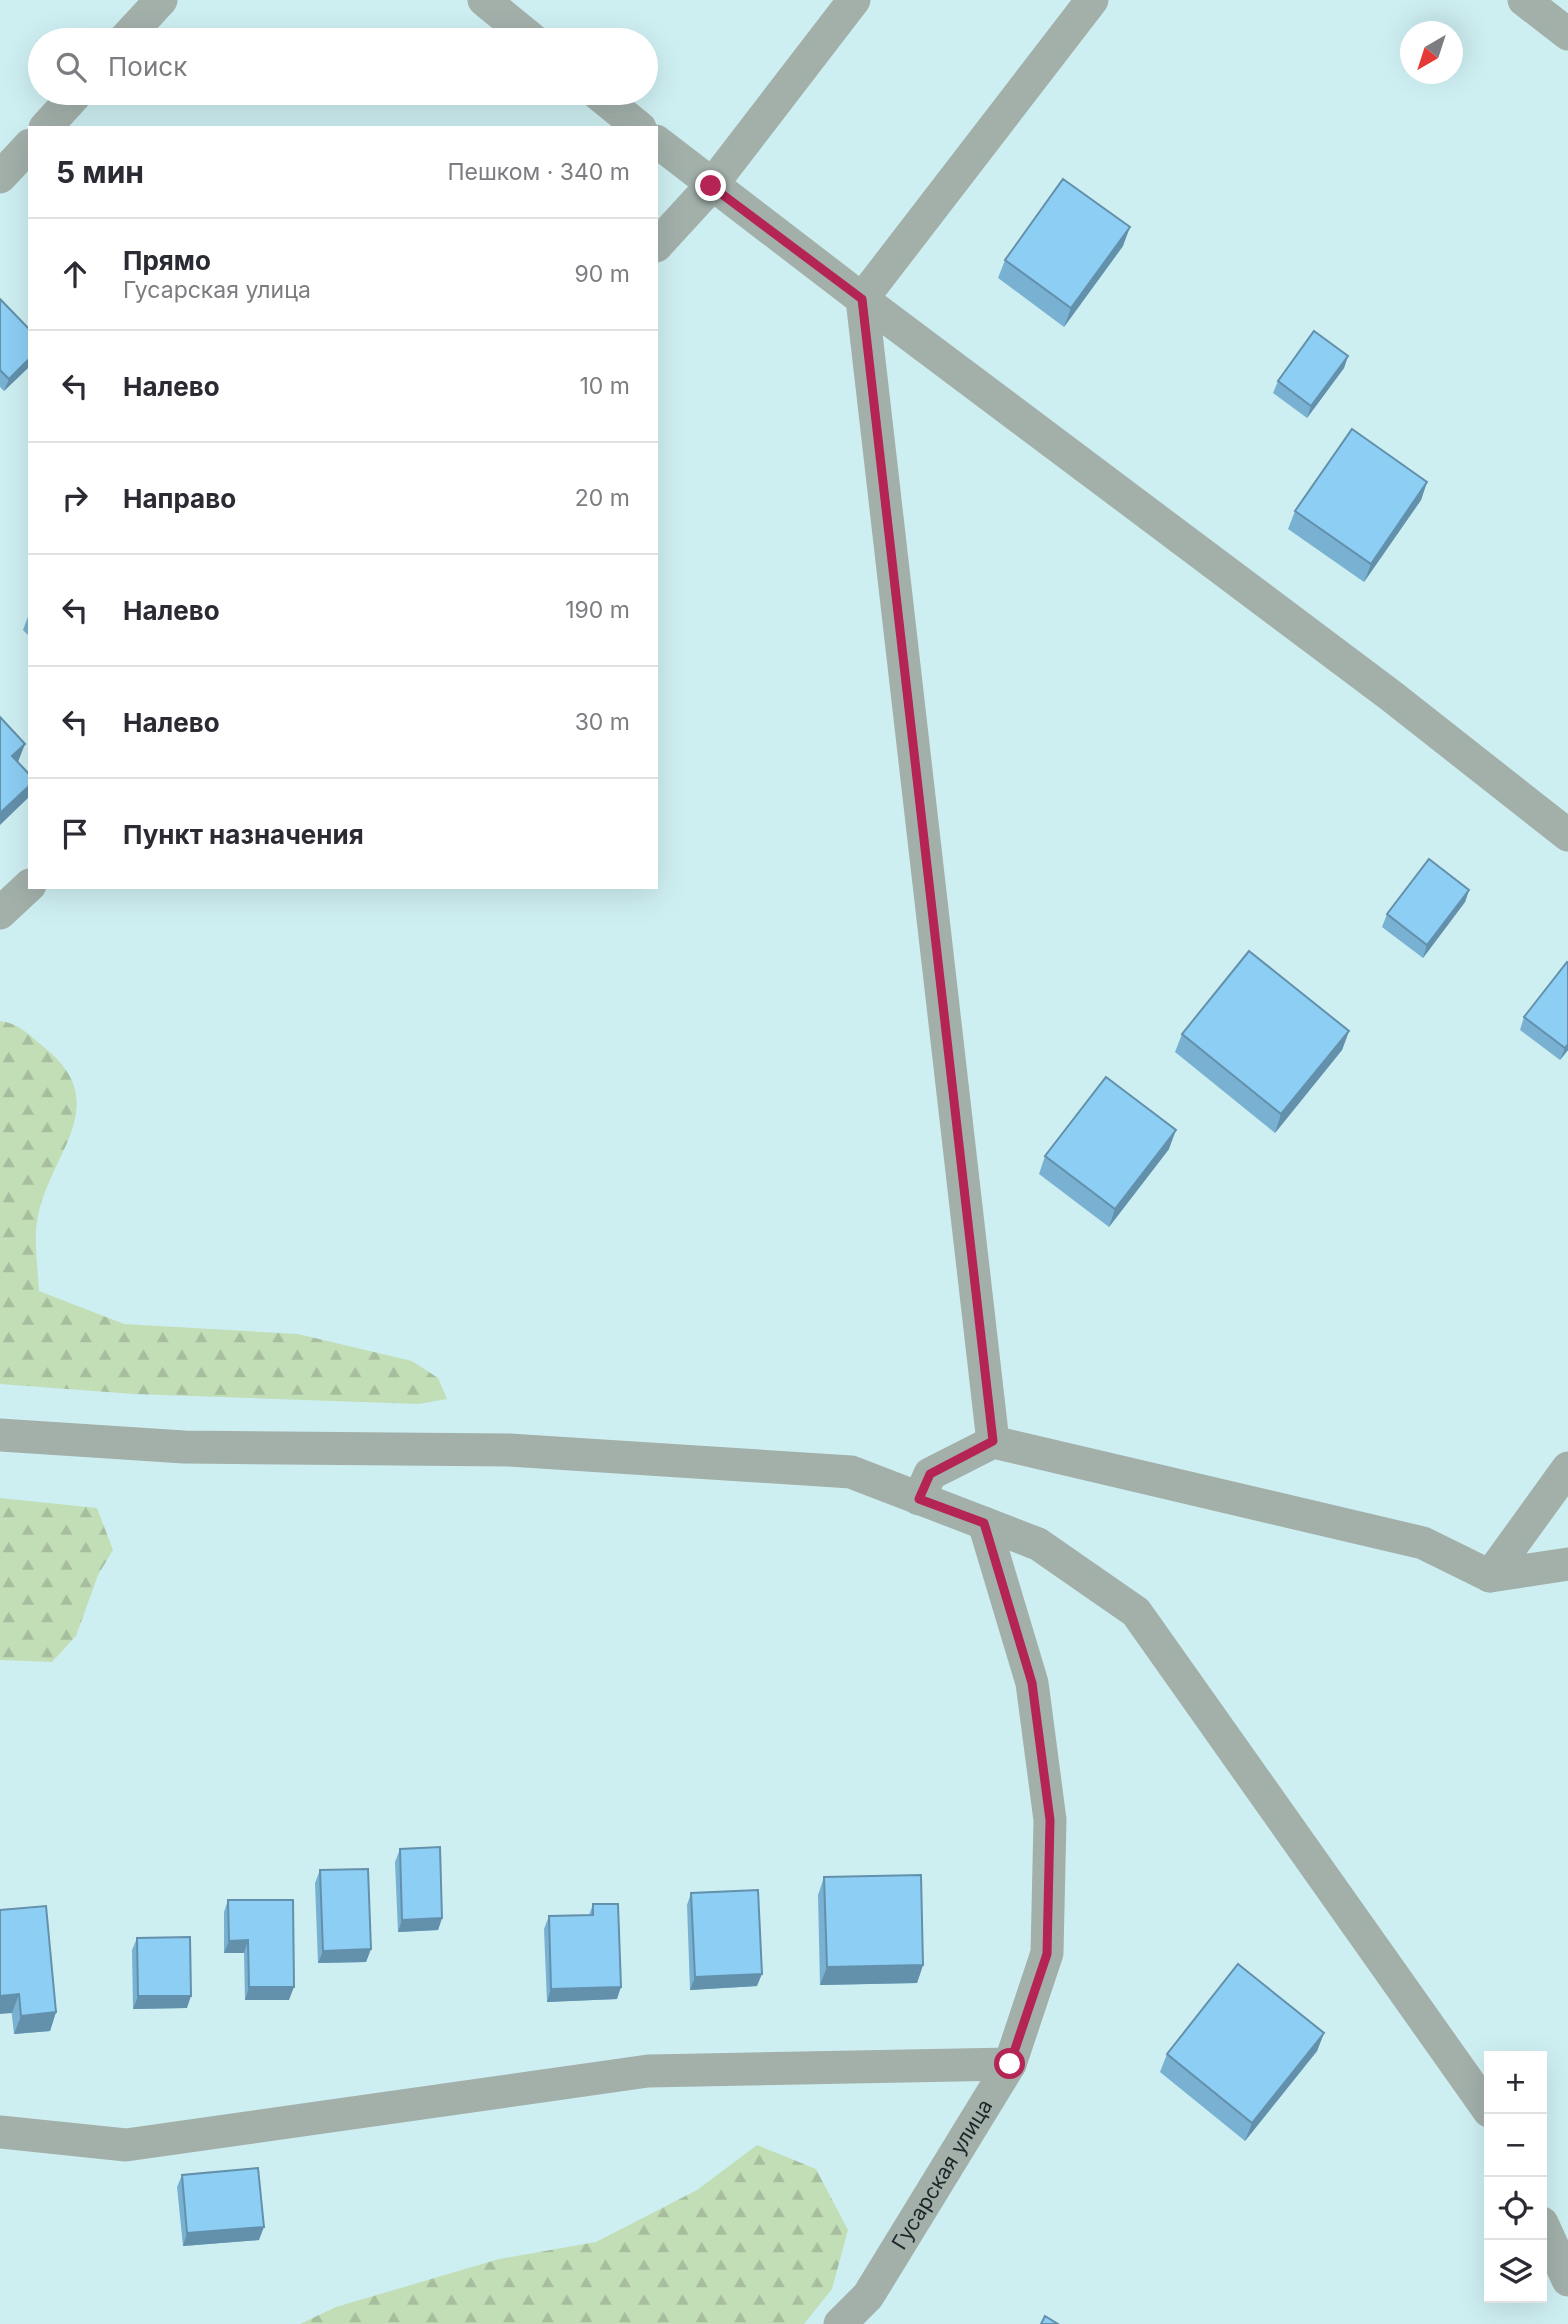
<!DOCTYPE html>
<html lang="ru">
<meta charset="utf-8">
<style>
body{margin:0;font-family:Inter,sans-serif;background:#f7f7f7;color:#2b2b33}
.controls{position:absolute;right:21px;bottom:21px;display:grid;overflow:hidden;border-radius:0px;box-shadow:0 7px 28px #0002}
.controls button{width:63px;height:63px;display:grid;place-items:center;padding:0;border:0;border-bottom:2px solid #e1e1e2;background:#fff;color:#2b2b33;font:35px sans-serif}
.compass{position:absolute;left:1400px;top:21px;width:63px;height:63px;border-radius:50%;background:#fff;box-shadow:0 7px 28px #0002;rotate:219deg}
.stop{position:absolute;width:21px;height:21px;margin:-16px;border:5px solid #b42454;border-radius:50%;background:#fff}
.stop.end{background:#b42454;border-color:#fff;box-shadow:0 2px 7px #0008}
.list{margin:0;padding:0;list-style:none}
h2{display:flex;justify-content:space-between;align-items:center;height:91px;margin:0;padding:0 28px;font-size:30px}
h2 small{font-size:23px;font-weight:400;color:#7c7c81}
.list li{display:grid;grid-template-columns:46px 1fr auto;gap:21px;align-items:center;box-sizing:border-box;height:112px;padding:0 28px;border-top:2px solid #e1e1e2}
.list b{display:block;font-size:26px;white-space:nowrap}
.list p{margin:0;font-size:23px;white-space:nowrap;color:#7c7c81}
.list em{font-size:23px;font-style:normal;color:#7c7c81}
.icon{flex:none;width:38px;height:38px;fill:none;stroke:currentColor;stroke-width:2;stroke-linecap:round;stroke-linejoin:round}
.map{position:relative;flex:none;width:1568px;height:2324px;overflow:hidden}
.search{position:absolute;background:#fff;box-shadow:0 7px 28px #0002;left:28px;top:28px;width:630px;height:77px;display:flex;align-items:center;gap:18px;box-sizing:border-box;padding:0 24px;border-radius:38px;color:#7c7c81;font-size:26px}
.panel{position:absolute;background:#fff;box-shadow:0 7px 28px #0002;left:28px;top:126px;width:630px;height:763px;border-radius:0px}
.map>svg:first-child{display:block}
.forest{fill:url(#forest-firs)}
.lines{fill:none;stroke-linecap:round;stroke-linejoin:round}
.minor{stroke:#a3b0aa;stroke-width:33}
.wall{fill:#79b1d2}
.shaded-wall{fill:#6390ab}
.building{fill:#8dcef4;stroke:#6390ab;stroke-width:2}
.route{stroke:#b42454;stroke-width:9}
.labels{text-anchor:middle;stroke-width:5;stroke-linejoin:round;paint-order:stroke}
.street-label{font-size:21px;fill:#1b2728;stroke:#ceeff2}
</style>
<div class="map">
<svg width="1568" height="2324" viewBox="0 0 1568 2324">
<defs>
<pattern id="forest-firs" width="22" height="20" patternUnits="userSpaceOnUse" patternTransform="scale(1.75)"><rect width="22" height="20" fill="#c2deb7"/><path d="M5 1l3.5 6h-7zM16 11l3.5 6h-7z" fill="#a6be9d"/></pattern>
</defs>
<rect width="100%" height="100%" fill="#ceeff2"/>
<path class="forest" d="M0,1021c19,2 30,15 45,27 69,56 6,104 -7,168 -5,22 0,53 1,75l85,33 174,10 114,27 26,17 9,21 -28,5 -285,-10 -134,-10z
M0,1498l97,10 16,42 -15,25 -22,61 -24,26 -52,-2z
M757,2145l59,24 32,61 -16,59 -28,35h-504l36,-17 163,-48 97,-17 101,-52z"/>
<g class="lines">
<g class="minor">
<path d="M484,0l49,40"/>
<path d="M1524,0l44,34"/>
<path d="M124,40l37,-40"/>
<path d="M597,93l43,35"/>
<path d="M45,128l32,-35"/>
<path d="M656,141l206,158 230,-299"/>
<path d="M0,177l30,-32"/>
<path d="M656,246l55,-60 143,-186"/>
<path d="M0,913l30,-28"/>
<path d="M0,1435l184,12 325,3 342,22 187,72 98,68 353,499"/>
<path d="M993,1442l-131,-1143 528,396 178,140"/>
<path d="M919,1499l11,-25 63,-32 430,101 67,33 78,-12"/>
<path d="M1490,1576l78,-108"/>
<path d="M0,2132l126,13 522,-74 362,-7"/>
<path d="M1542,2223l26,57"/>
<path id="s1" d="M840,2324l28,-28 142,-232 37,-111 3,-133 -18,-137 -48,-160"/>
</g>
</g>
<path class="wall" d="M1123,246l-59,81 -66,-49 7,-18z
M0,299l30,31v36l-26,25 -4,-4z
M1348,356l-4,12 -37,50 -34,-25 5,-12z
M1427,482l-6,18 -57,82 -76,-53 7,-18z
M30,611v26l-7,-7z
M1469,890l-4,12 -42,56 -41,-31 5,-13z
M1524,1017l44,33 -8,10 -40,-30z
M1349,1031l-7,19 -67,83 -100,-81 7,-18z
M1169,1149l-60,78 -70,-53 6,-18z
M400,1849l42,69 -4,12 -40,2 -3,-70z
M320,1870l51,79 -5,13 -48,1 -3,-80z
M824,1877l99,88 -6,18 -97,2 -2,-90z
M691,1893l66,93 -67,4 -3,-85z
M228,1900l61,100h-44l-1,-47h-20v-41z
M593,1904l24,95 -70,3 -3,-73 5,-13 40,-1z
M0,1910l56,102 -6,19 -36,3z
M137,1938l50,70 -54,1 -1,-59z
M1324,2033l-7,18 -72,90 -85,-69 7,-18z
M182,2175l77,65 -76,6 -6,-59z"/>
<path class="shaded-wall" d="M1130,227l-7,19 -59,81 7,-19z
M1348,356l-4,12 -37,50 4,-12z
M30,358v8l-26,25 5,-12z
M1427,482l-6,18 -57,82 7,-18z
M25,744l-7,18 -6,-6z
M30,785v9l-2,4 -28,27v-12z
M1469,890l-4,12 -42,56 4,-13z
M1349,1031l-7,19 -67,83 6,-19z
M1568,1044v6l-8,10 5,-12z
M1176,1130l-7,19 -60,78 6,-18z
M442,1918l-4,12 -40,2 4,-12z
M248,1940l-4,13h-20l5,-12z
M371,1949l-5,13 -48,1 5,-12z
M923,1965l-6,18 -97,2 7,-18z
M762,1974l-5,12 -67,4 5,-13z
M249,1987h45l-5,13h-44z
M621,1987l-4,12 -70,3 4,-13z
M19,1994l-7,19 -12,1v-18z
M138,1996h53l-4,12 -54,1z
M56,2012l-6,19 -36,3 7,-18z
M1324,2033l-7,18 -72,90 7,-18z
M264,2227l-5,13 -76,6 4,-13z"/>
<path class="building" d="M1063,179l67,48 -59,81 -66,-48z
M0,299l30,31v28l-21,21 -9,-9z
M1314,331l34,25 -37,50 -33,-25z
M1352,429l75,53 -56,82 -76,-53z
M0,717l25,27 -13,12 18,19v10l-30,28z
M1429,859l40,31 -42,55 -40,-31z
M1249,951l100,80 -68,83 -99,-80z
M1567,962l1,1v81l-3,4 -41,-31z
M1106,1077l70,53 -61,79 -70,-53z
M440,1847l2,71 -40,2 -2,-71z
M368,1869l3,80 -48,2 -3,-81z
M921,1875l2,90 -96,2 -3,-90z
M758,1890l4,84 -67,3 -4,-84z
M228,1900h65l1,87h-45l-1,-47 -19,1z
M593,1904h25l3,83 -70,2 -2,-73 44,-1z
M46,1906l10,106 -35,4 -2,-22 -19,2v-86z
M190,1937l1,59h-53l-1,-58z
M1238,1964l86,69 -72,90 -85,-69z
M258,2168l6,59 -77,6 -5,-58z
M1045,2316l13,8h-17z"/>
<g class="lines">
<path class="route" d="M711,186l151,113 131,1142 -63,33 -11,25 65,24 48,160 18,137 -3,134 -37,110"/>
</g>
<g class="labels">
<g class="street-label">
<text dy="7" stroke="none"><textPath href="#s1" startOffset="182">Гусарская улица</textPath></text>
</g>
</g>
</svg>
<div class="controls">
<button>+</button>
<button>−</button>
<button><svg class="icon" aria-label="locate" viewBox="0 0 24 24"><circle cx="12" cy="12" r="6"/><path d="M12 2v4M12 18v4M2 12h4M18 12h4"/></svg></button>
<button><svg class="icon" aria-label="layers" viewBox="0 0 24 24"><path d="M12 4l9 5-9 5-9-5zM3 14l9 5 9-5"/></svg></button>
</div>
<svg class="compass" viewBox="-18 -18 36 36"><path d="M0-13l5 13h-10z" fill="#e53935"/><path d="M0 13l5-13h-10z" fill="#7c7c81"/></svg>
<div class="stop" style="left:1010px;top:2064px"></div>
<div class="stop end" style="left:711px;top:186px"></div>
<div class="search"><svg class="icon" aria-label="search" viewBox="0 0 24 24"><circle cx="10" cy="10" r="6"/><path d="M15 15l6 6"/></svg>Поиск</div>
<section class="panel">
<h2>5 мин<small>Пешком · 340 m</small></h2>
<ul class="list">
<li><svg class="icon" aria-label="ahead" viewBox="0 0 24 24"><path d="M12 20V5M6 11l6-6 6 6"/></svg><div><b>Прямо</b><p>Гусарская улица</p></div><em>90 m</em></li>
<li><svg class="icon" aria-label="left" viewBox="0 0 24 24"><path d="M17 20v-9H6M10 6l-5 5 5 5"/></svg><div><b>Налево</b></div><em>10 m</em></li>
<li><svg class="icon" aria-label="right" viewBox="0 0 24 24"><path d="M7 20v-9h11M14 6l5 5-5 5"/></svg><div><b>Направо</b></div><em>20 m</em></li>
<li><svg class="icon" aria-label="left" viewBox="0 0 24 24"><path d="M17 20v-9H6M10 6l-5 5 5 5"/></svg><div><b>Налево</b></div><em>190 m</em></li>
<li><svg class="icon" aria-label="left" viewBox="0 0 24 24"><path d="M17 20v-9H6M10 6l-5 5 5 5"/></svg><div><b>Налево</b></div><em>30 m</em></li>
<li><svg class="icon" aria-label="arrive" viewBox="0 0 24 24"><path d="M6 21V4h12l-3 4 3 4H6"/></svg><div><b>Пункт назначения</b></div></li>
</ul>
</section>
</div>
